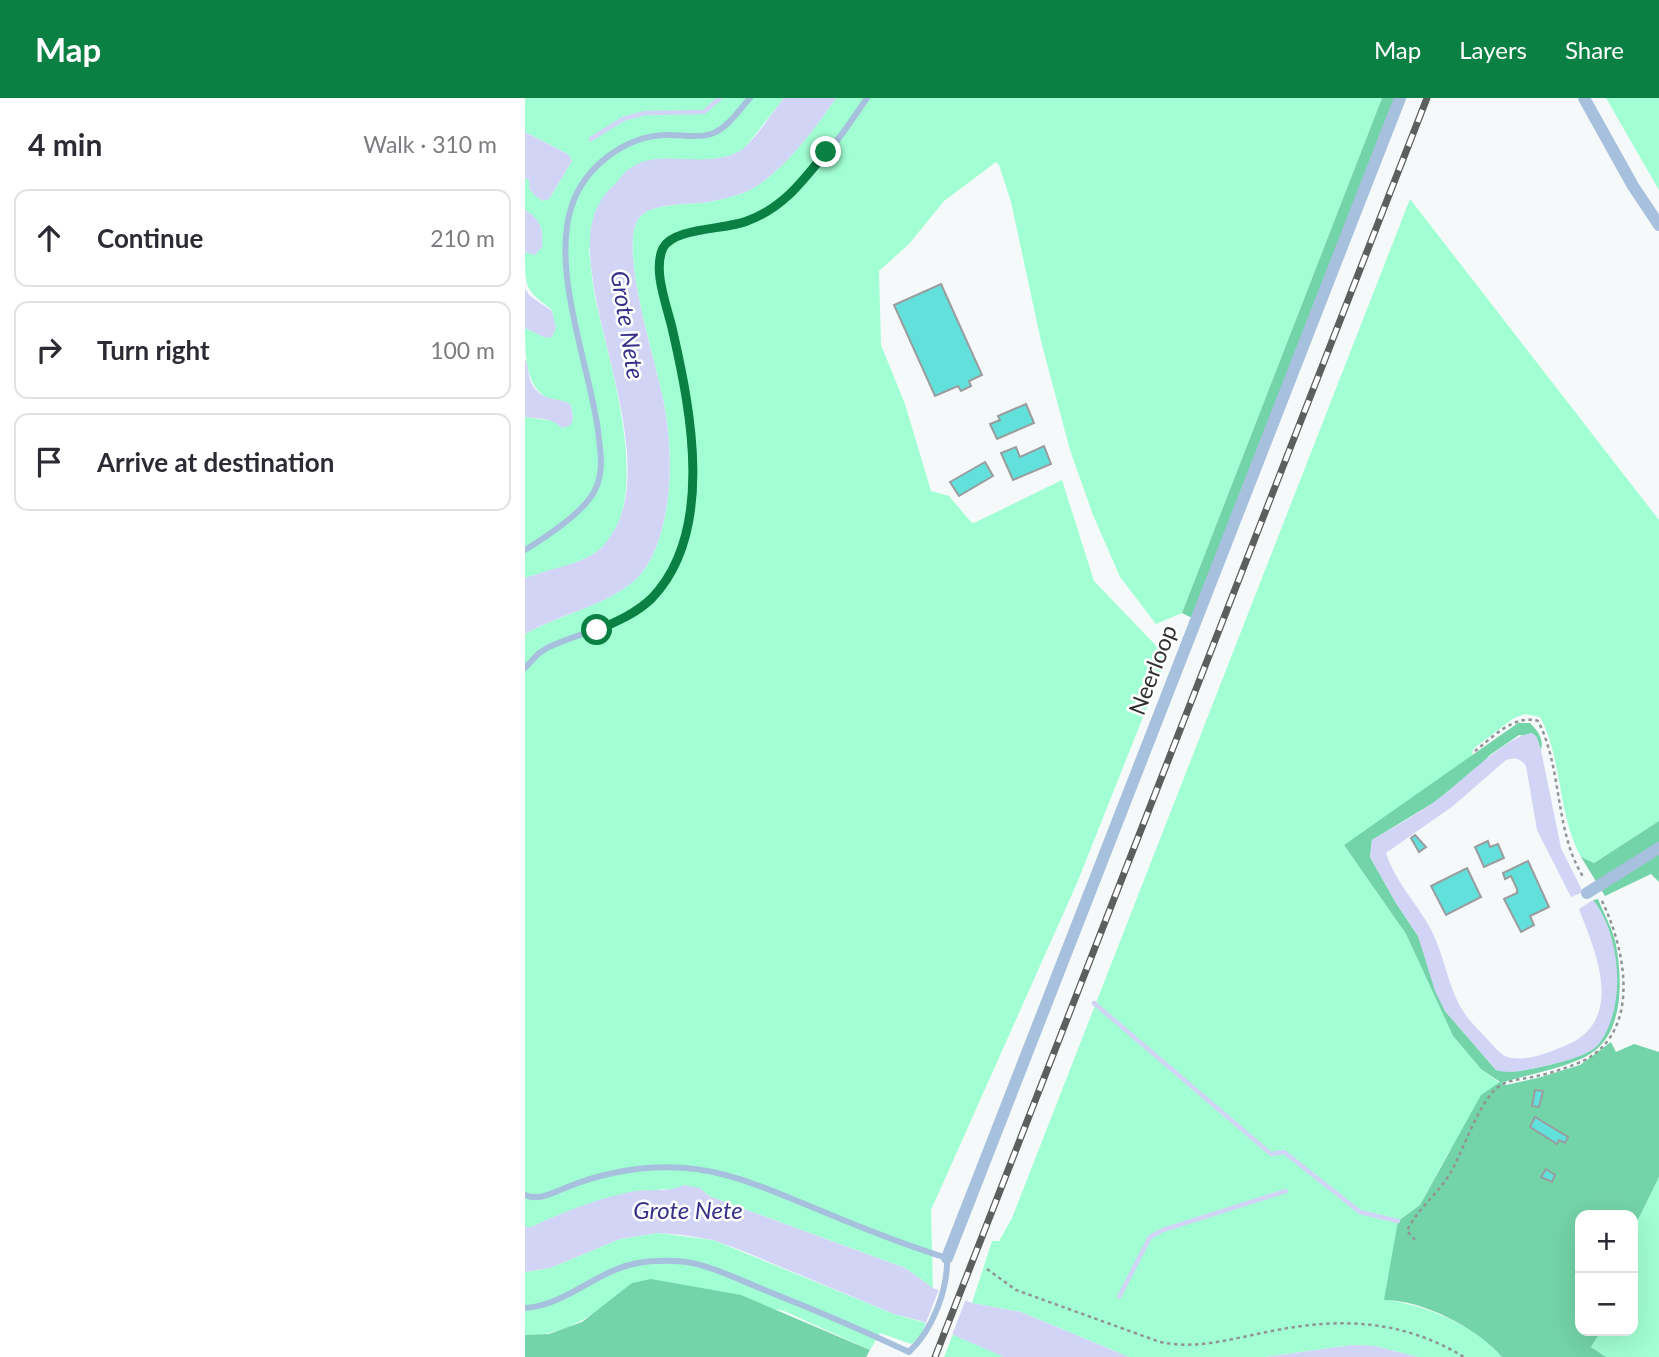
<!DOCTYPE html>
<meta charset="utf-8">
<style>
body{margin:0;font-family:Lato,sans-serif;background:#f2f2f3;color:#2b2b33}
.controls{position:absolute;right:21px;bottom:21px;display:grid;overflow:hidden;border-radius:14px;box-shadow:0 7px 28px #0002}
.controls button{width:63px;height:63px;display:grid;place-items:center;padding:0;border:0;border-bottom:2px solid #e1e1e2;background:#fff;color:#2b2b33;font:35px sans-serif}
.stop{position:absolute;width:21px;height:21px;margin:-16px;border:5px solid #0b8043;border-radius:50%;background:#fff}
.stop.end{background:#0b8043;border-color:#fff;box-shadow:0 2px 7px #0008}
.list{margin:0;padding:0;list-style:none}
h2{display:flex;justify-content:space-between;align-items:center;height:91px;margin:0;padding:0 28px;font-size:30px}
h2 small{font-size:23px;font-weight:400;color:#7c7c81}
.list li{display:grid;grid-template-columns:46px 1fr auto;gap:21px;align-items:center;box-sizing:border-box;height:98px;margin:0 14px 14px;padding:0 14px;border:2px solid #e1e1e2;border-radius:14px}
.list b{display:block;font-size:26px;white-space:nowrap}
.list em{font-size:23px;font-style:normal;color:#7c7c81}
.icon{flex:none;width:38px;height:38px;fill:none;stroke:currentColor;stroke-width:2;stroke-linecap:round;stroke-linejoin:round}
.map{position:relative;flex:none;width:1134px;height:1259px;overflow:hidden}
header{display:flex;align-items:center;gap:42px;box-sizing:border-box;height:98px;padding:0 35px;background:#0b8043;color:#fff}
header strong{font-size:33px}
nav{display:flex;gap:38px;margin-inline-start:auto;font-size:24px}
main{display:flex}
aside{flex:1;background:#fff}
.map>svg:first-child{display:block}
.green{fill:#a2ffd3}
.forest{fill:#74d4a9}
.water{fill:#d1d4f4}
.pier{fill:#f5f9fa}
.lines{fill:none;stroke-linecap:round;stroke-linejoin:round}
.stream{stroke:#d1d4f4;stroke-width:4.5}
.building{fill:#62e0dc;stroke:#9a9d9d;stroke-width:2}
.path{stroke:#919494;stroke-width:2.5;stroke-dasharray:3.5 3.5;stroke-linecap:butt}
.service{stroke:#a7c0dd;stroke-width:6}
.minor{stroke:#a7c0dd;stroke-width:12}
.rail-casing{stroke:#5d5f5f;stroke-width:7}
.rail{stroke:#fff;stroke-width:4.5;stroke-dasharray:13;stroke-linecap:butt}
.route{stroke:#0b8043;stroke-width:9}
.labels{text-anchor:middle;stroke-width:5;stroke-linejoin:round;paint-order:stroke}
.street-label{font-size:23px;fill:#2f3131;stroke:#fff}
.water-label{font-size:24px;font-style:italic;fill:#393189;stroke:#fff}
</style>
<header>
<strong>Map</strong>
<nav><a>Map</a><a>Layers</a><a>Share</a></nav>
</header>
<main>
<aside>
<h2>4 min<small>Walk · 310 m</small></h2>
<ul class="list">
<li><svg class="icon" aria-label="ahead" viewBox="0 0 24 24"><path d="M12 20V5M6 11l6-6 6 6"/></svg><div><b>Continue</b></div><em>210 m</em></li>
<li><svg class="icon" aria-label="right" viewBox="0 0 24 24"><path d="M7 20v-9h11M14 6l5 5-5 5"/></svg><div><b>Turn right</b></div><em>100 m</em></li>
<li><svg class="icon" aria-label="arrive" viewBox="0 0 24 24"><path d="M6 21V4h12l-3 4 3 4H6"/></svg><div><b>Arrive at destination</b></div></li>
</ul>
</aside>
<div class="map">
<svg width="1134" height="1259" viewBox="0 0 1134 1259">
<rect width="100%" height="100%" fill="#f5f9fa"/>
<path class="green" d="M0,0h259l-40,51 -21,10 -26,2 -108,88c2,16 3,32 6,48 12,61 65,213 0,256 -20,13 -47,17 -70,25v-161l30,4 18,-3 -2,-13c-8,-6 -18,-4 -27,-9 -19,-13 -19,-46 -19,-68l6,3 24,-3 -3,-18c-27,-21 -27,-21 -27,-58l10,3c13,-15 8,-35 -10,-45v-32l5,2 4,15 15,4 23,-38 -4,-7 -43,-22z
M311,0h546l-200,515 -26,11 -36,-47 -27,-62 -23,-65 -29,-109 -30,-139 -12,-37 -3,-3 -52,39 -35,43 -30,27 2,74 24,59 26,87 18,5 22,26 3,1 88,-43 32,101 73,76 -90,226 -146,327 2,78 -28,-20 -196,-72 -9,-8 -27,2 -9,-1c-51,9 -85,16 -133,38h-6v-593c35,-19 77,-28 109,-53 16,-14 24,-36 29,-56 10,-40 8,-86 0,-126 -8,-40 -41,-141 -27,-176 9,-22 53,-18 73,-21 10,-2 21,-5 31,-8 34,-10 76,-67 96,-96z
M1081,0h53v92z
M885,101l249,321v301l-65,42 -13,-6c-24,-44 -18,-97 -41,-140l-15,-3 -11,4 -41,31 -1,8 -128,88 62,89 47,102 28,33 19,14 -51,69 -29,53 -22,16 -8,79c41,8 84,25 112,57h-84l-43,-11 -23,-1 -87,12h-136l-108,-45 -49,-9 20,-62h7l13,-23z
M1134,1079v180h-53l-15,-10 10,-16h32v-101z
M133,1135l55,7 181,74 32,9c-3,8 -6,18 -15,21l-31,-11 -10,17 -86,-39 -152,-28c-31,27 -64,54 -107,52v-63l25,-4 70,-29z
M428,1236l51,23h-60z"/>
<path class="forest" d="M857,0h14l-204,520 -10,-5z
M993,625h12c8,8 14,16 11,27l-5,-14 -17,-1 -29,20 -17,17 -40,31 -61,37 -2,17 26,46 22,33 27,75 51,59c7,0 14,2 21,1 19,-2 70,-13 81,-27 15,-18 17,-71 15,-95 -1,-16 -10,-36 -20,-49l5,-1c6,15 15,30 18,46 7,37 8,93 -31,112 -27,13 -56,17 -84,26l5,2 35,-8 39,-12 31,-23 5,10 18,-8 25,8v125l-26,53v-15h-53v116h21l-10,16 15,10h-104c-25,-29 -79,-57 -118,-57l14,-79 22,-16 61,-110 19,-13 -19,-13 -28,-33 -47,-102 -62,-89z
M1134,723v61l-8,-8 -46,22 -24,-39 13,6z
M126,1181l90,16 129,55 -4,7h-341v-22l24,-1 33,-12 50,-39z"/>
<path class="water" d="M259,0h52c-20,30 -62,86 -96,96 -10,3 -21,6 -31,8 -20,3 -64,-1 -73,21 -14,35 19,136 27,176 8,40 10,86 0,126 -5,20 -13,42 -29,56 -31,26 -74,33 -109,53v-56c23,-9 49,-12 70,-25 9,-6 14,-15 20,-24 36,-65 -15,-184 -23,-255 -3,-24 -5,-50 8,-72 4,-8 11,-14 17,-20 4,-5 9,-12 15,-15 29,-19 72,3 108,-16 12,-7 34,-41 44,-53z
M0,34l43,22 4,7 -23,38 -6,2 -9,-6 -5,-7v-8l-4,-2z
M0,112c16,9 18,19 17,37l-7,8 -10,-3z
M0,191l5,7 22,15 4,17 -4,9 -6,1 -21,-10z
M0,261c5,8 2,18 8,27 11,17 26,10 38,19l2,13 -2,7 -9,3c-11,-11 -22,-9 -37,-11z
M1007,635l4,3 5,14 20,98 22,44 -12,5 -34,-67 -11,-64c-6,-8 -11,-9 -20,-6l-53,46 -67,47c9,28 29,48 43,73 16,28 18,62 36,88 6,9 14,16 21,24 6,6 12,14 19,18 14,6 34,0 47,-5 10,-4 21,-8 29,-14 40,-31 12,-91 -2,-128l14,-9c28,36 34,106 6,144 -11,13 -39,18 -55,22 -16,3 -32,9 -48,4l-51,-59 -10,-20 -17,-55 -22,-33 -26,-46 2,-17c20,-12 42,-24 61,-37 24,-17 74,-68 99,-70z
M159,1087l16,3 9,8 196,72 28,20 39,15 49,9 108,45h-125l-83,-36 -27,-7 -151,-63 -30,-11 -30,-5 -25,-2 -38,6 -70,29 -25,4v-45h6c32,-15 65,-28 99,-35 18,-4 38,1 54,-7z
M827,1247l23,1 43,11h-153z"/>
<path class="pier" d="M414,1191l27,10 -14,36 -27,-10z"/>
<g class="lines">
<path class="stream" d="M66,41l32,-20 22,-6 59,-1 16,-14
M569,905l177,151 13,-2 76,60 38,9
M594,1199l31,-60 13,-7 123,-39"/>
</g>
<path class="building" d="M416,186l41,91 -13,6 2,5 -10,5 -3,-5 -23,10 -41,-91z
M501,306l8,19 -37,16 -7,-15 10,-4 -2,-4z
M519,348l7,18 -38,16 -12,-27 15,-6 4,10z
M460,364l8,14 -34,20 -9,-14z
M890,737l11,12 -7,5 -8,-14z
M963,743l2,6 8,-3 6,14 -20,9 -9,-20z
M1003,763l21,46 -19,9 4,9 -13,7 -17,-33 13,-6v-4l-6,-13 -6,3 -2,-6z
M942,770l14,29 -35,18 -15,-29z
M1010,992l8,1 -4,16 -7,-1z
M1010,1019l33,20 -3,6 -6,-3 -2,4 -27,-17z
M1021,1071l9,6 -3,7 -11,-5z"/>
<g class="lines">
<path class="path" d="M950,653c18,-14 39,-37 63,-30 25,48 16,111 46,157
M890,1142l-8,-9c10,-22 32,-38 44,-59 13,-23 29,-74 50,-87 10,-6 25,-6 36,-9 15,-3 32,-9 46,-15 60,-30 42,-114 18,-162
M462,1171l29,21 144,52c38,8 74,-4 112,-11 69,-14 131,-11 192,26"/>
<path class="service" d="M0,452c21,-13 57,-36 69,-58 11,-20 6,-41 4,-62 -9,-66 -48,-161 -26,-225 13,-38 52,-68 92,-70 15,-1 33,4 47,-1 16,-5 28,-24 39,-36
M0,570l13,-14 9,-6c34,-17 77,-21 105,-50 60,-63 42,-175 24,-251 -6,-26 -17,-56 -16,-84 0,-12 5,-19 15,-26 24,-7 50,-7 74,-16 48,-20 89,-80 118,-123
M0,1097c14,6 27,-2 40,-7 39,-16 79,-23 120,-20 44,3 87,23 127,39 45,19 89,37 135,51 1,32 -15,73 -38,94 -47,-22 -94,-42 -142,-61 -25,-10 -50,-23 -75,-28 -16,-3 -38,-3 -54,0 -41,7 -71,42 -113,45"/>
<path class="minor" d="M1059,0l49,88 26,39
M1062,795l72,-45
M422,1160l453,-1160"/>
<defs>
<path id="rail" d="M410,1259l492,-1259"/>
</defs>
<use href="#rail" class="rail-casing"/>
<use href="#rail" class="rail"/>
</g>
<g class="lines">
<path class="route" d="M72,532c19,-8 40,-17 55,-32 63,-66 39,-187 21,-266 -5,-24 -21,-61 -10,-84 11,-21 63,-18 84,-27 36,-13 56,-40 79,-69"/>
</g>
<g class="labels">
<g class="street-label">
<text transform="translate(628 572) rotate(-69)" y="8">Neerloop</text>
</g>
<g class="water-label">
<text transform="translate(102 227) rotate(81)" y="8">Grote Nete</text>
<text x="163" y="1121">Grote Nete</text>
</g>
</g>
</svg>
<div class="controls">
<button>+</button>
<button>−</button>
</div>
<div class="stop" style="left:72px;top:532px"></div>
<div class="stop end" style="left:301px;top:54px"></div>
</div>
</main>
